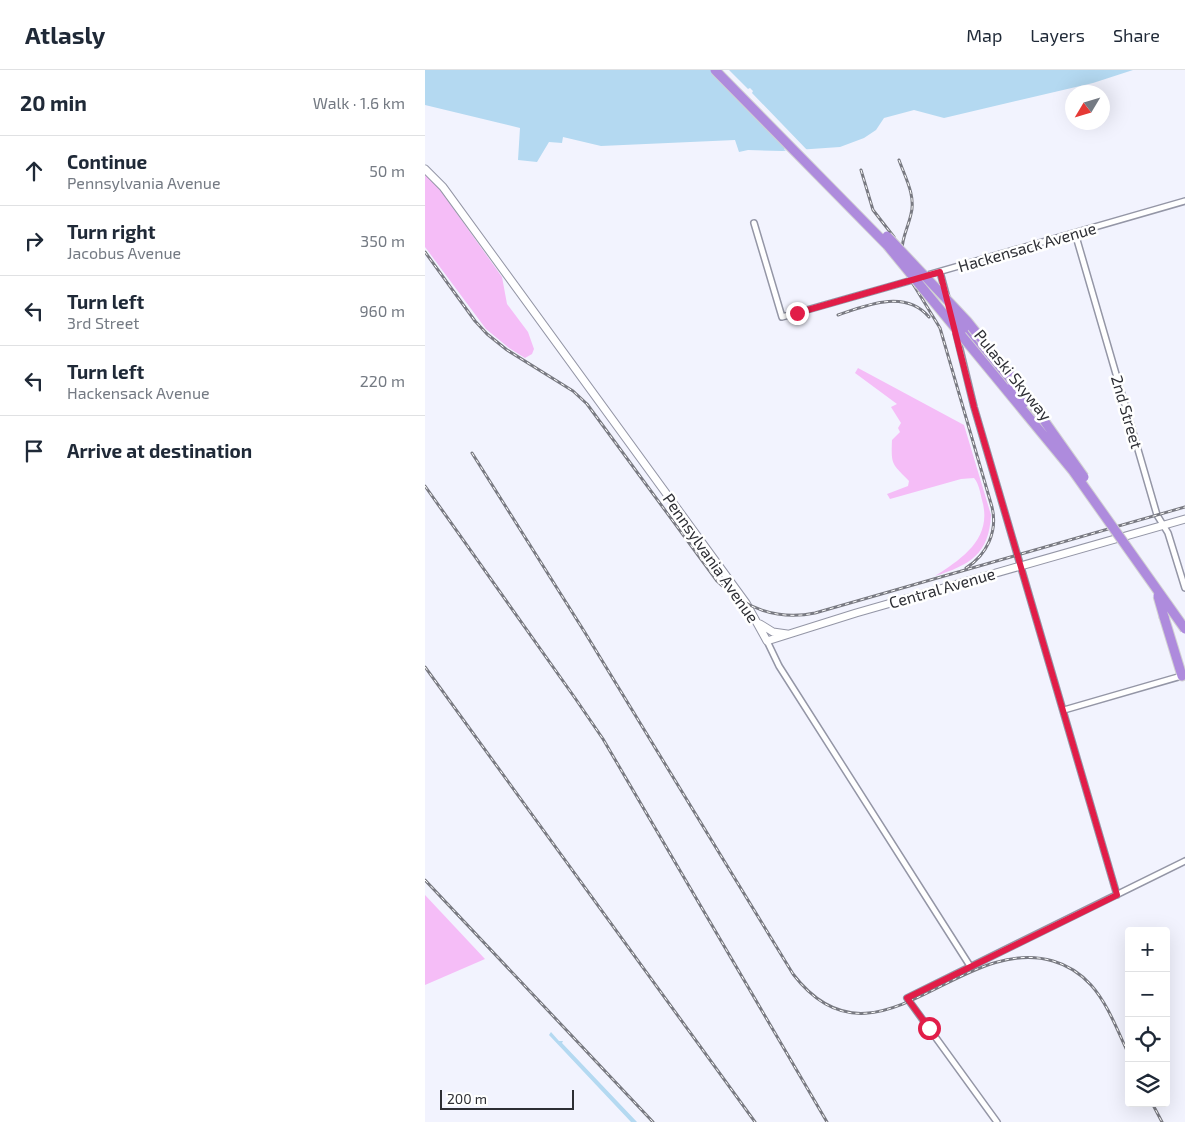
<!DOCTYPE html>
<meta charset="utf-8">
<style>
body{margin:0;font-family:"Exo 2",sans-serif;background:#f6f6f7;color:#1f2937}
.controls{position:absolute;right:15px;bottom:15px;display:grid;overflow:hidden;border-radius:5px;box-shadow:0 5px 20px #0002}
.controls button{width:45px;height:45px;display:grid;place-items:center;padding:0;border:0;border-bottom:1px solid #e0e1e3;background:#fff;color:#1f2937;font:25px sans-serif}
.compass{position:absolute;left:640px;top:15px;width:45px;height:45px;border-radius:50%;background:#fff;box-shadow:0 5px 20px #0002;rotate:232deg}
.scale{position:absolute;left:15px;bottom:12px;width:134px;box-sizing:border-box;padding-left:5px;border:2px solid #2d2e34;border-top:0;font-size:14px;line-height:18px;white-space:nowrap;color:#2d2e34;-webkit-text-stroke:4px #fff;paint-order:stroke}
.stop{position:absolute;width:15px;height:15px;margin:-11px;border:4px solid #e11d48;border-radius:50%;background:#fff}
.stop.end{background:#e11d48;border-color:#fff;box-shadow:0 1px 5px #0008}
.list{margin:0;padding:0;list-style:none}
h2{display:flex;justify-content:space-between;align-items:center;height:65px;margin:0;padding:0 20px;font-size:21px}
h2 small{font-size:16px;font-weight:400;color:#747a83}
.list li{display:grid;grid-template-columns:32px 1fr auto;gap:15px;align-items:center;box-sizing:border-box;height:70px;padding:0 20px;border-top:1px solid #e0e1e3}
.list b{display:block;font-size:19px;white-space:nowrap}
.list p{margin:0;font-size:16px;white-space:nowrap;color:#747a83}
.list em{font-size:16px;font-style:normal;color:#747a83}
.icon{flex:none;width:28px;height:28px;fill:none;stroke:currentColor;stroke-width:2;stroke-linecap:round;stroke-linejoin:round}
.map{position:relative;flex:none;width:760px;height:1052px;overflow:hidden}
header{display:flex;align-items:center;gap:30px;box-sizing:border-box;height:70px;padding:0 25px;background:#fff;border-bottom:1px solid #e0e1e3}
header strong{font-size:24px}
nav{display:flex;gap:28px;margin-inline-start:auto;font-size:18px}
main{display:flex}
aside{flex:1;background:#fff}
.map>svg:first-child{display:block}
.green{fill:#f5bdf7}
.water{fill:#b4d9f1}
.pier{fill:#f2f3fe}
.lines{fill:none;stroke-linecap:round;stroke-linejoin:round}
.minor-casing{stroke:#9496a6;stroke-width:8}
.secondary-casing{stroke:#9496a6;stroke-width:9}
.motorway-casing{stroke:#d1d1d2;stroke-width:11}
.minor{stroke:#fff;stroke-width:5}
.secondary{stroke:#fff;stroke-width:7}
.motorway{stroke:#ae8bdd;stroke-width:9}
.rail-casing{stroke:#797a82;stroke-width:3}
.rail{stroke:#fff;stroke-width:1;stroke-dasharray:4;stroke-linecap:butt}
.motorway-bridge-casing{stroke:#d1d1d2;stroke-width:11;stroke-linecap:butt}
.motorway-bridge{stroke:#ae8bdd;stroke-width:9}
.route{stroke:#e11d48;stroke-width:6}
.labels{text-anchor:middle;stroke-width:5;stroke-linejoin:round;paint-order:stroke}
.street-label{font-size:16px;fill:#2d2e34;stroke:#fff}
</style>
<header>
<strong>Atlasly</strong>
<nav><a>Map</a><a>Layers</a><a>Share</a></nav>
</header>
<main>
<aside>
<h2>20 min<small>Walk · 1.6 km</small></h2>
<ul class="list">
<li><svg class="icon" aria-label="ahead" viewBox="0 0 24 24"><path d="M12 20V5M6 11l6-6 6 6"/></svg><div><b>Continue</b><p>Pennsylvania Avenue</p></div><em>50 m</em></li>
<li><svg class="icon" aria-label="right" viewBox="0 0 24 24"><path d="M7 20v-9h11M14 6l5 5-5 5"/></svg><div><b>Turn right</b><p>Jacobus Avenue</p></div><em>350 m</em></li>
<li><svg class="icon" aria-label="left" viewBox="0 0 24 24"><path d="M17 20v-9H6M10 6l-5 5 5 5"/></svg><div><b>Turn left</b><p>3rd Street</p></div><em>960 m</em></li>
<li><svg class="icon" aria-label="left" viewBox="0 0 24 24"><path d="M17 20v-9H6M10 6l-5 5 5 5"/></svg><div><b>Turn left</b><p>Hackensack Avenue</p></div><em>220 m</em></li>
<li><svg class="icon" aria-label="arrive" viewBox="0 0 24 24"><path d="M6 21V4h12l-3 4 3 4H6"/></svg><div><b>Arrive at destination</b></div></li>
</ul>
</aside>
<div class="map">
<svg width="760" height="1052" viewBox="0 0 760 1052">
<rect width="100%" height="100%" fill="#f2f3fe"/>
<path class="green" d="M0,103l13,14 64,90 5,27 21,28 6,17 -2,5 -7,4 -16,-10 -23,-19 -61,-82z
M433,298l106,57 27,90c-2,39 -21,50 -56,61 28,-18 58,-38 47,-76 -2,-8 -3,-16 -8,-22l-13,1 -71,20 -3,-5 21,-8 1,-5c-17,-18 -18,-15 -17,-41l8,-8 -2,-4 3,-5 -10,-16 6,-3 -42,-31z
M0,825l60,64 -60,26z"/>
<path class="water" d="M0,0h708l-40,13 -149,35 -30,-8 -30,8 -8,12 -12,8 -24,9 -58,4 -34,-1 -9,2 -4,-12 -134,6 -38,-9 -1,6 -13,-1 -12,20 -19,-2 2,-32 -95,-23z
M126,962l8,9h4l-1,2 75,79h-6l-82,-87z"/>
<path class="pier" d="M286,0h18l19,19 2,-1 3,3 -1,2 57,59 -16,1 -3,-3 -3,2 -3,-3 2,-2z"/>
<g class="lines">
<defs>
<path id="minor" d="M329,153l28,94 134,-38
M650,163l82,282 11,18 17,55
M515,202l7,26
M499,206l261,-75
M531,263l18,74 143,488
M342,571l12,25 191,300
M639,640l121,-35
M572,1052l-90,-124 278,-137"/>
<path id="secondary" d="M0,99l18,18 303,416 21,38 89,-28 329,-94
M335,554l13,8 14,2"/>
<path id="motorway" d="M539,258l48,59
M739,547l18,59"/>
</defs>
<use href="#minor" class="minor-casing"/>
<use href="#secondary" class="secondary-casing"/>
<use href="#motorway" class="motorway-casing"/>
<use href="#minor" class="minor"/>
<use href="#secondary" class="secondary"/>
<use href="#motorway" class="motorway"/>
<defs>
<path id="rail" d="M474,90c6,17 17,36 12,54 -3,14 -10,25 -9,39
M436,100l12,40 21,27 16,42 30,49 52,179c6,24 -5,48 -26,61
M0,182l50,69 12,13 20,16 66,41 14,13 130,177c26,27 61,40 98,32l370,-106
M413,245c29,-10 67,-26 91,2
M47,383l112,178 209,343c82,107 166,-41 260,-13 14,4 28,13 38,24 17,19 27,47 38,70
M0,416l150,212 28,41 224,383
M0,597l330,455
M0,810l228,242
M727,1033l10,19"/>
</defs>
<use href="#rail" class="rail-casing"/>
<use href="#rail" class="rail"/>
<defs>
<path id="motorway-bridge" d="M290,0l172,175 186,226 112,158
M462,166l80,85 59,74 58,82
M528,243l11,15
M587,317l12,16
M733,526l6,21"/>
</defs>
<use href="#motorway-bridge" class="motorway-bridge-casing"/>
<use href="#motorway-bridge" class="motorway-bridge"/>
</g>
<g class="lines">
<path class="route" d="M372,243l143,-41 34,135 143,488 -210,103 22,30"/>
</g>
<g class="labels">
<g class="street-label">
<text transform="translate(602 177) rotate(-16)" y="6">Hackensack Avenue</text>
<text transform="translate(588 305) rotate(51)" y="6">Pulaski Skyway</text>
<text transform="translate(702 342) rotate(74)" y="6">2nd Street</text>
<text transform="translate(286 488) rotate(55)" y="6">Pennsylvania Avenue</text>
<text transform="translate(517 518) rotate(-16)" y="6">Central Avenue</text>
</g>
</g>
</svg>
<div class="controls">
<button>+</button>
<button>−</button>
<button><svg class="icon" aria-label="locate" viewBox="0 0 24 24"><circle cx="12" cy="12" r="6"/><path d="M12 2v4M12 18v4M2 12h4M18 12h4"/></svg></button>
<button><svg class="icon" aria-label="layers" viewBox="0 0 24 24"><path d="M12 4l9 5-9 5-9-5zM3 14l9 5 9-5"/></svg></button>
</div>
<svg class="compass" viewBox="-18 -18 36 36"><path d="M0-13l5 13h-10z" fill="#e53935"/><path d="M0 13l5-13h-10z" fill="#747a83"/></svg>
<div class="scale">200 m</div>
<div class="stop" style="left:504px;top:958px"></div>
<div class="stop end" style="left:372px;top:243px"></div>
</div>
</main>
